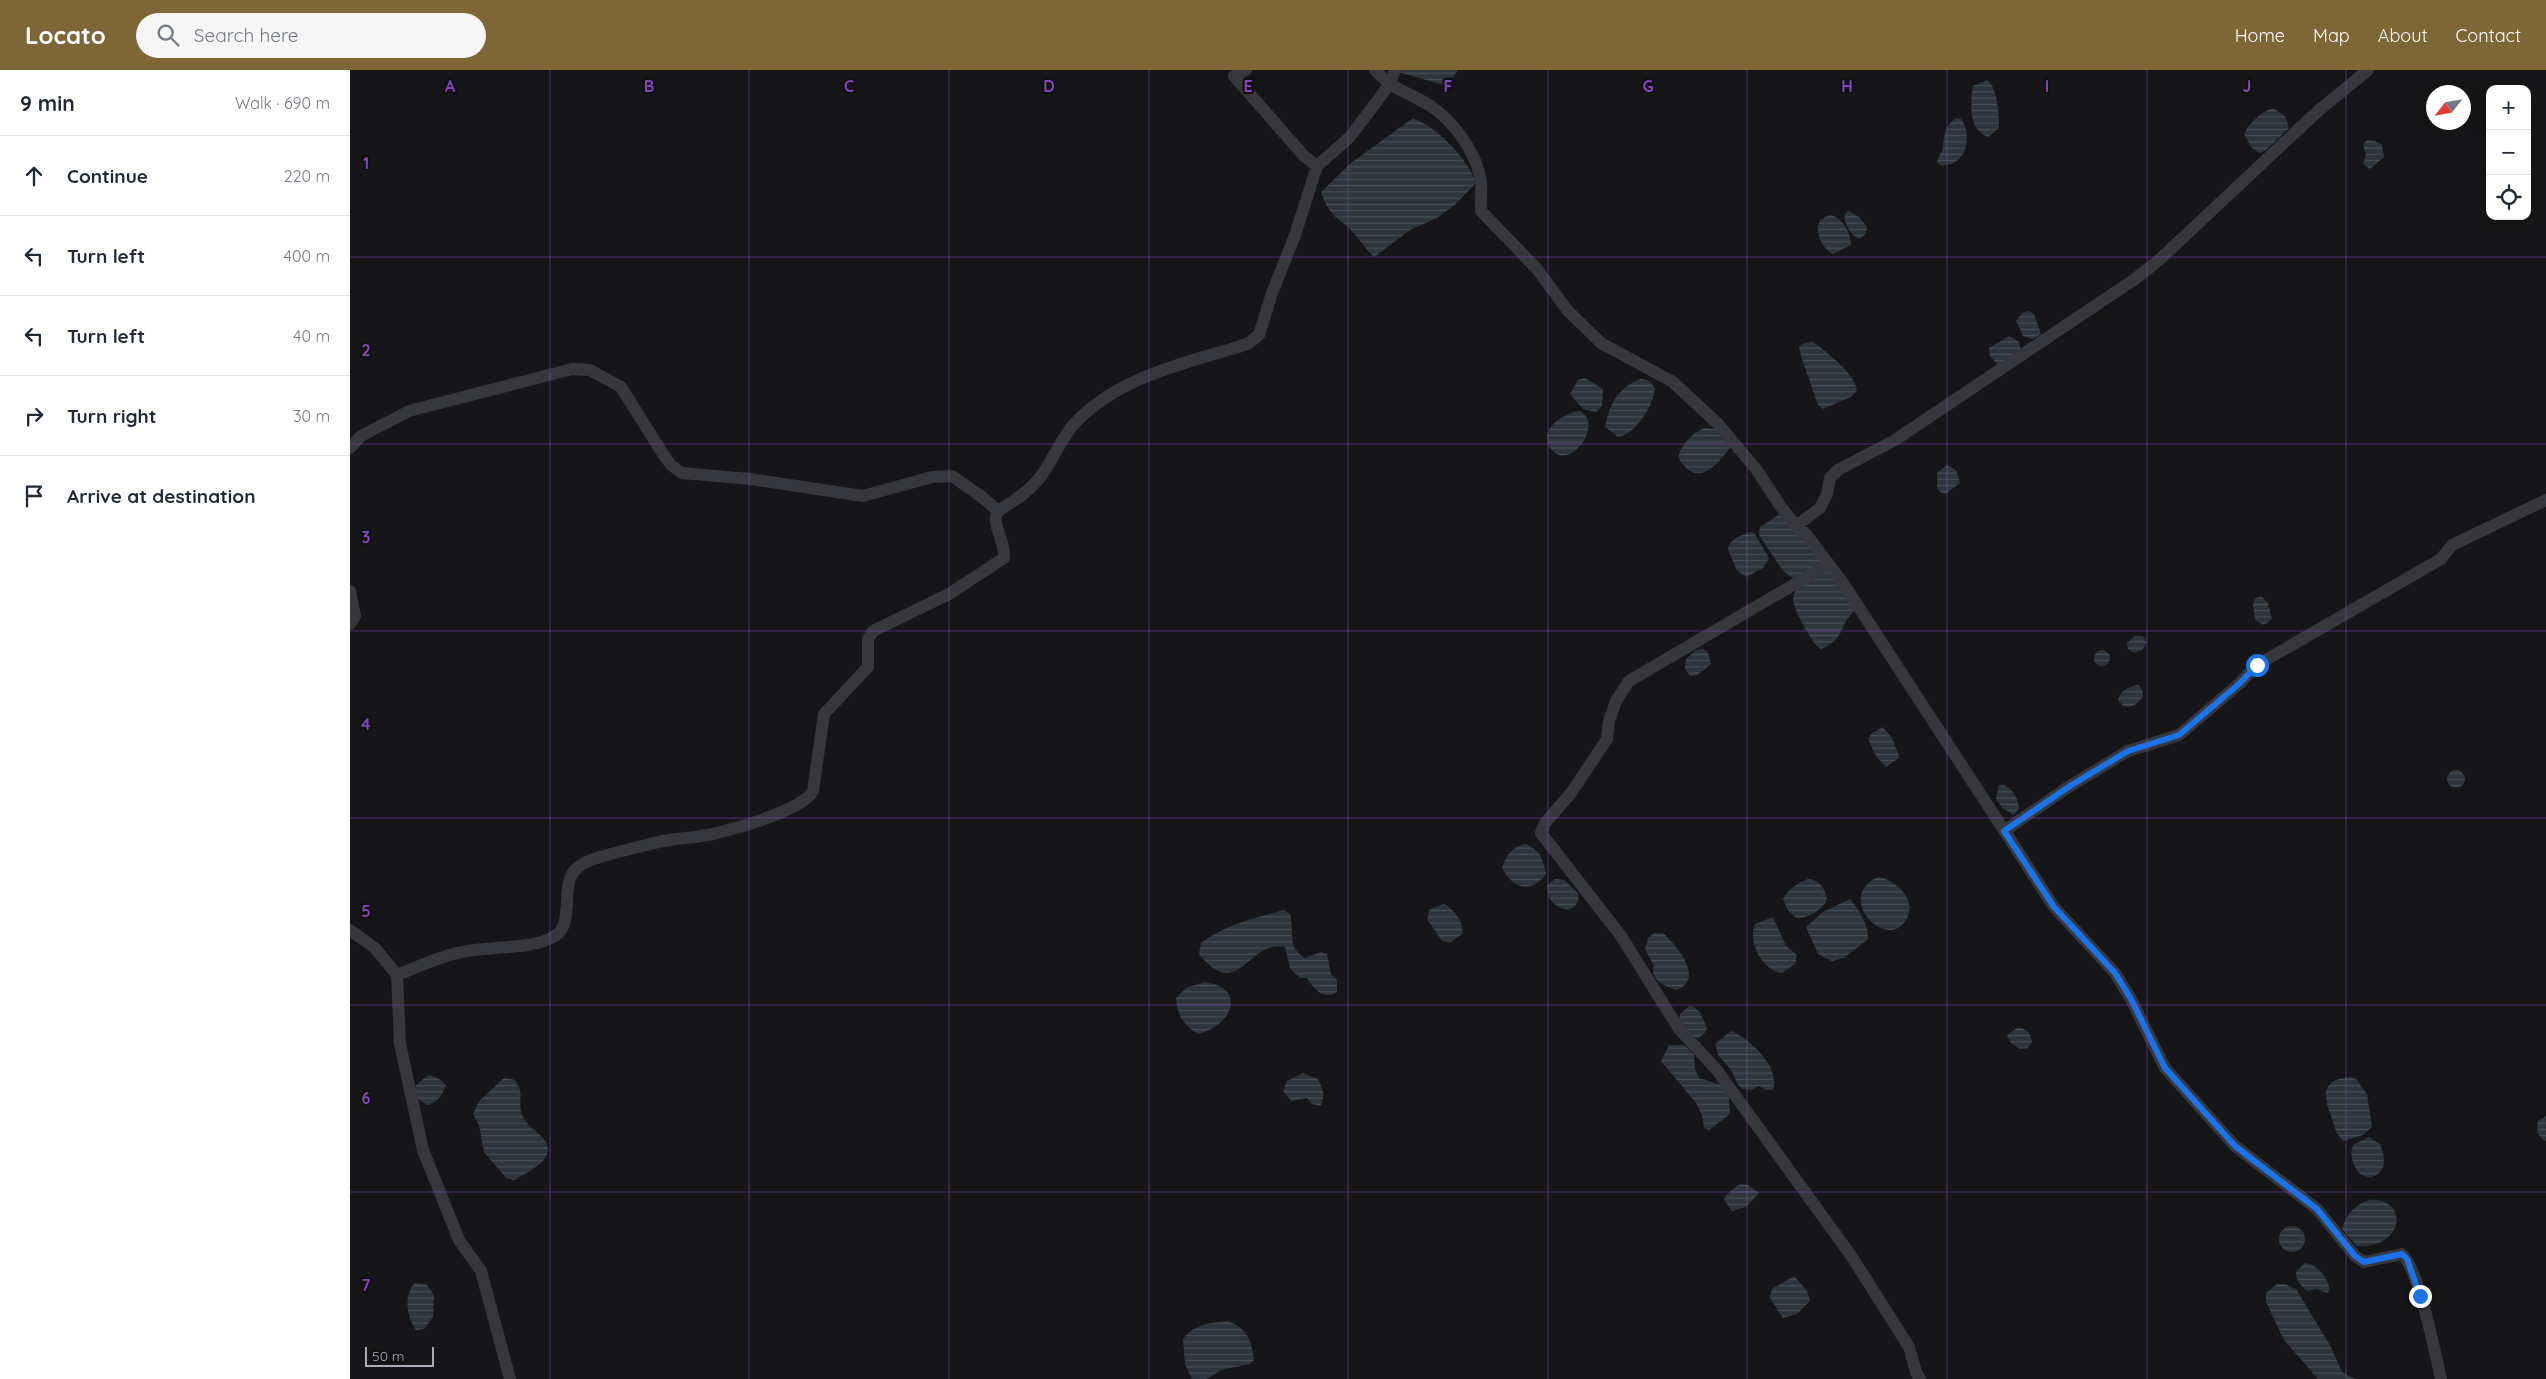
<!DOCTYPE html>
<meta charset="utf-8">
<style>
body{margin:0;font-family:Quicksand,sans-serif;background:#f6f6f7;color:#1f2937}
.controls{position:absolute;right:15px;top:15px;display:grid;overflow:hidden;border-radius:10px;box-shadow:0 5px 20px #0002}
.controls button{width:45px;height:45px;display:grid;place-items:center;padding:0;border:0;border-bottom:1px solid #e0e1e3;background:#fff;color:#1f2937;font:25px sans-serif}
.compass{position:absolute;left:2076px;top:15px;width:45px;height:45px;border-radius:50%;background:#fff;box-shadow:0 5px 20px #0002;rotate:239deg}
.scale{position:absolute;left:15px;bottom:12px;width:69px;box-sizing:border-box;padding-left:5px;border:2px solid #a8adb8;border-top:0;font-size:14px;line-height:18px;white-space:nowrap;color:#a8adb8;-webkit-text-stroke:4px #111113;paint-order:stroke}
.stop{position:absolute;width:15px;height:15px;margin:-11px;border:4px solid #1a73e8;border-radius:50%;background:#fff}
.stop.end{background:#1a73e8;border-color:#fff;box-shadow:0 1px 5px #0008}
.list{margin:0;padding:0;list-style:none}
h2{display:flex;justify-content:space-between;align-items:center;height:65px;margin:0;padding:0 20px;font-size:21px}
h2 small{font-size:16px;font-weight:400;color:#747a83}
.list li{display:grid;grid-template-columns:32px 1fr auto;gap:15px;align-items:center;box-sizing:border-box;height:80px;padding:0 20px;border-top:1px solid #e0e1e3}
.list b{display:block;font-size:19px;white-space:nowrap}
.list em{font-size:16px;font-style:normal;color:#747a83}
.icon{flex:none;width:28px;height:28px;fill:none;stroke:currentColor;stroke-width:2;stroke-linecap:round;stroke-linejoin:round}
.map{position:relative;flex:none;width:2196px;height:1309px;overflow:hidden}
header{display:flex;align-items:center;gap:30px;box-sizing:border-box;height:70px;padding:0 25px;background:#7e6636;color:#fff}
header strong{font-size:24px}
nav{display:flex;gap:28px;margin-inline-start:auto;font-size:18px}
.search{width:350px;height:45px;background:#f6f6f7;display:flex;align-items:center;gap:12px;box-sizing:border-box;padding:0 18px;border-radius:28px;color:#747a83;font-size:19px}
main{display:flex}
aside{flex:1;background:#fff}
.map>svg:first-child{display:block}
.water{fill:url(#water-rules)}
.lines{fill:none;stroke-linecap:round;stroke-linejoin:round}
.minor{stroke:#37383d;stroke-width:12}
.route{stroke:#1a73e8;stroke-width:6}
.grid{fill:none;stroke:#8446be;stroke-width:1;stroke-opacity:0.55}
.grid-label{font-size:16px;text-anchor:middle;font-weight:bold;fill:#8446be;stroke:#111113;stroke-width:4.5;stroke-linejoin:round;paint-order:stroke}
</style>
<header>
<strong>Locato</strong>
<div class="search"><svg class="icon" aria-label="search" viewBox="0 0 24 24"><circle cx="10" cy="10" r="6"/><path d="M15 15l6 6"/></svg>Search here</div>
<nav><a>Home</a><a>Map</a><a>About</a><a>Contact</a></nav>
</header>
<main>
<aside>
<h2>9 min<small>Walk · 690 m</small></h2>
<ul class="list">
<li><svg class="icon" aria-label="ahead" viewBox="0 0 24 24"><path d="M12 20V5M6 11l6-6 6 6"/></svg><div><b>Continue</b></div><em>220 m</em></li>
<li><svg class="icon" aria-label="left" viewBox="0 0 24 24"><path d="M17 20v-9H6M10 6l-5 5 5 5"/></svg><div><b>Turn left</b></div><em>400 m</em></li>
<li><svg class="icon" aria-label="left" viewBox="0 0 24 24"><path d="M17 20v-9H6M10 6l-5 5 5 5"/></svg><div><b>Turn left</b></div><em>40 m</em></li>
<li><svg class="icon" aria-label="right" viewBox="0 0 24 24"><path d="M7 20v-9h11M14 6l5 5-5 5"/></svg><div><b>Turn right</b></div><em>30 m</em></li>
<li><svg class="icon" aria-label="arrive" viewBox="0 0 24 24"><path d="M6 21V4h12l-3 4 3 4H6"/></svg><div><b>Arrive at destination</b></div></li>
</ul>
</aside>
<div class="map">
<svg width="2196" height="1309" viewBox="0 0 2196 1309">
<defs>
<pattern id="water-rules" width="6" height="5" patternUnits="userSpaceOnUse" patternTransform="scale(1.25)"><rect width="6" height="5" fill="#2c353c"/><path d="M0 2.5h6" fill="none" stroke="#485056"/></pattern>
</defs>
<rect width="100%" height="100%" fill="#161618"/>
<path class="water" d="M1049,0h59l-11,16 -49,-14z
M1637,10c11,8 12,36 12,48l-11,9c-20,-8 -18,-34 -15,-51z
M1923,38l12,8 4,12 -24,23 -6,2 -8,-6 -7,-13c5,-11 17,-22 29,-26z
M1063,48c24,9 55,41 63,65l-20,21 -19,14 -27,12 -36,27c-9,-9 -16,-20 -24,-28 -16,-14 -22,-16 -29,-37l30,-29z
M1606,48l5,1c13,18 4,49 -21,46l-3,-3c1,-6 6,-10 6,-15 1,-13 2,-21 13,-29z
M2017,70l8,1 7,4 2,12 -14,12 -7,-5 3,-10 -3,-9z
M1498,141l11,6 8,10 -1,7 -7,5c-8,-4 -16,-16 -14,-25z
M1479,145c14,2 22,18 22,30l-18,9c-11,-5 -19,-22 -13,-34z
M1679,241l5,3 7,20 -8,5 -10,-3 -7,-15 6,-8z
M1659,266l9,5 3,9 -22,16 -9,-10 -1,-8z
M1463,272c13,9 42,32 44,48l-6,7 -28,12 -5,-4 -17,-49 -2,-9 4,-4z
M1235,308l18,11 -1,17 -6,6 -13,-3 -13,-15 8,-14z
M1291,309l7,1 7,8c-1,17 -20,47 -37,49l-13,-10c4,-22 14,-41 36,-48z
M1230,341c25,13 -11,62 -29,38 -14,-18 11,-36 29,-38z
M1354,358l11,1 16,17c-14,20 -35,44 -53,11 4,-13 13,-23 26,-29z
M1597,395l9,5 4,13 -15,11 -5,-2 -3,-4v-15z
M1430,444l39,42 1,8 -25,16 -12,-9 -24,-36 1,-8z
M1401,462l3,1 15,25 -5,9 -17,10 -10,-6 -9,-22c3,-12 12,-13 23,-17z
M1477,500l29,40c-18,14 -9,29 -35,39 -8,-3 -27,-39 -28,-49 0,-4 1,-7 4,-11z
M1911,526l7,7 4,16 -8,6 -9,-5 -2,-15 2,-6z
M1785,566h8l4,7 -5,7 -8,3 -6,-4 -1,-6z
M1353,579l5,3 3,12 -14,11 -7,1 -5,-7 1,-10 10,-9z
M1744 588a8 8 0 1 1 16 0a8 8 0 1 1-16 0Z
M1788,615c11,9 2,19 -9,22l-6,-1 -5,-6c2,-9 10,-13 20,-15z
M1533,657l9,11 7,18v2l-13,9 -10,-11 -8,-17 4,-6z
M2097 709a9 9 0 1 1 18 0a9 9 0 1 1-18 0Z
M1653,715c10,3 15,13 16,23l-5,7 -12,-7 -6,-10 3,-12z
M1176,774c15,7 17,15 20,30 -15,21 -35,14 -44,-7 6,-13 9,-20 24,-23z
M1528,807c17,2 39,22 29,41 -19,37 -74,-21 -29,-41z
M1205,809l9,1 14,13c1,10 -1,13 -10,17 -14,-3 -21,-10 -21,-25z
M1459,809c11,1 17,11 18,21 -5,10 -19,19 -31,18l-9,-9 -4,-10c5,-10 16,-17 26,-20z
M1500,829c9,10 19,27 18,40l-24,19 -12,3 -14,-7 -12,-27 17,-15z
M1094,834c9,5 21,18 18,30l-11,8 -9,-1 -15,-22 3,-10z
M934,840l6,4c5,20 -4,32 15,44l16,-6 6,2 4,20 6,6v12c-13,8 -23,-2 -30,-14h-7l-10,-10 -5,-21c-38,-8 -46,57 -86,7l2,-11c23,-18 54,-25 83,-33z
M1423,847l13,29 11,9 -2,9 -13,9c-19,-2 -35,-31 -27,-49z
M1304,863h9c14,13 42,45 14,57 -11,-3 -28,-10 -23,-24l-9,-17 3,-11z
M855,912c43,6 27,44 -7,52 -14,-9 -21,-18 -22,-36l10,-10z
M1341,935l9,7 7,16 -3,6 -6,4 -8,-1 -11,-16 1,-7z
M1667,958c9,-1 14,5 15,14l-4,6 -8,1 -9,-6 -4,-8z
M1381,961c19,8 49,35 42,59h-8l-6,-4 -8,4 -8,-1 -5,-4 -7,-15 -13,-15 -3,-11z
M1319,975h15l10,9 1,14 4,10 25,8 5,11 1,17 -21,16 -5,-2 -2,-13 -6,-12 -35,-42z
M953,1003l15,6c5,9 8,18 2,27l-8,-2 -5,-6 -16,3 -8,-10 4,-10z
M78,1005l10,3 8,7c-4,11 -8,17 -19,20l-13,-9v-9z
M2000,1007l6,2 11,15 5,33 -9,8 -20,6c-7,-7 -9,-16 -12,-25 -8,-21 -10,-36 19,-39z
M154,1008l11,2c1,3 4,7 5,10 2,9 -2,19 3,27 5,9 12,13 19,20 19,20 -13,35 -28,43l-8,-2 -22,-26 -5,-27 -6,-11 6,-13z
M2196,1046v25c-9,-4 -10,-12 -8,-20z
M2019,1067l11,7c6,14 7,28 -10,34l-10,-4c-7,-9 -11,-18 -7,-29z
M1390,1114l8,1 11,8 -13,14 -14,4 -8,-11 2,-5z
M2019,1130c41,-3 36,49 -12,46l-15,-17c4,-15 13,-24 27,-29z
M1929 1169a13 13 0 1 1 26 0a13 13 0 1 1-26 0Z
M1955,1193c12,1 23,15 25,27l-3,3 -10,-4 -10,2c-6,-5 -11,-11 -11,-19z
M1444,1206l13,15 3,10 -13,13 -14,4 -13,-20 2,-9z
M65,1213l11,1 8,11 -1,22 -9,12 -8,1c-9,-13 -13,-35 -1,-47z
M1927,1214h8l11,5 35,58 11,25 13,7h-37l-34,-39 -18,-38v-9z
M878,1251c19,7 24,20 26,39l-4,4 -29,6 -14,9h-15l-7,-15 -2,-25c11,-15 28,-16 45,-18z"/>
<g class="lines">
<path class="minor" d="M896,0l-12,6 70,80 13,10
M1025,0c20,22 32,21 54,35 24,15 45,45 51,71 3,12 0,23 1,35l56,58 31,42 33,32 72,39 46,43 37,44 25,38 15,19 10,8 37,49 211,324 61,66 16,26 34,69 70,78 82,63 38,47 9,6 38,-8c17,16 33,99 39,125
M0,378l11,-12 48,-25 163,-42 18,1 31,17 42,67 8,11 11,8 68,6 113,17 69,-19 20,-1 30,21 16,14
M1446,456l24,-18 7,-14 3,-16 8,-8 57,-30 240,-161 23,-18 160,-150 50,-41
M1479,494l-200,117 -13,20 -7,20 -2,18 -36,54 -26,30 -4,10 80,103 58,93 37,40 136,188 57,90 7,25 4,7
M0,521l5,25 -5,8
M1654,761l66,-45 58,-35 51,-16 60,-51 18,-19 184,-106 11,-14 94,-45
M0,860l25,18 22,27 3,69 23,106 36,90 22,31 29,108
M47,905c21,-8 43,-19 65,-23 26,-6 71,-2 93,-16 21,-13 3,-53 23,-69 11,-10 55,-18 72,-23 23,-7 48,-5 71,-12 21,-5 82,-23 92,-41l11,-77 44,-47v-28l5,-8 76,-37 55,-36c2,-16 -14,-35 -6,-47 14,-9 28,-17 39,-30 15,-17 22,-40 37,-57 43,-46 107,-60 164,-77l11,-4 10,-8 12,-39 24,-61 22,-69 33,-29 39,-52 6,-15"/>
</g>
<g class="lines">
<path class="route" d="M1907,595l-18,19 -60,51 -51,16 -58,35 -66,45 50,76 61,66 16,26 34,69 70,78 82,63 38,47 9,6 38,-8 5,5 13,37"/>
</g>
<path class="grid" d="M200,0v1309M399,0v1309M599,0v1309M799,0v1309M998,0v1309M1198,0v1309M1397,0v1309M1597,0v1309M1797,0v1309M1996,0v1309M0,187h2196M0,374h2196M0,561h2196M0,748h2196M0,935h2196M0,1122h2196"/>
<g class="grid-label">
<text x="100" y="22">A</text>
<text x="299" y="22">B</text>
<text x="499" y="22">C</text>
<text x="699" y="22">D</text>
<text x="898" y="22">E</text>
<text x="1098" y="22">F</text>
<text x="1298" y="22">G</text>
<text x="1497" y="22">H</text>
<text x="1697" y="22">I</text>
<text x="1897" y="22">J</text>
<text x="16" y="99">1</text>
<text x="16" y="286">2</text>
<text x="16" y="473">3</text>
<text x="16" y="660">4</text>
<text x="16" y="847">5</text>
<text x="16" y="1034">6</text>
<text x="16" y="1221">7</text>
</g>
</svg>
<div class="controls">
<button>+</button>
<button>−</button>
<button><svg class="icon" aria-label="locate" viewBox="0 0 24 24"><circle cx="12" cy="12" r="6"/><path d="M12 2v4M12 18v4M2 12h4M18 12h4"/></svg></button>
</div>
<svg class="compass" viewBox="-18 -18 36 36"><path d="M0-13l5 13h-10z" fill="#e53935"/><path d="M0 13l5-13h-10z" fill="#747a83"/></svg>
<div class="scale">50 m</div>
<div class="stop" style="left:1907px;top:595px"></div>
<div class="stop end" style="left:2070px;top:1226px"></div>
</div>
</main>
